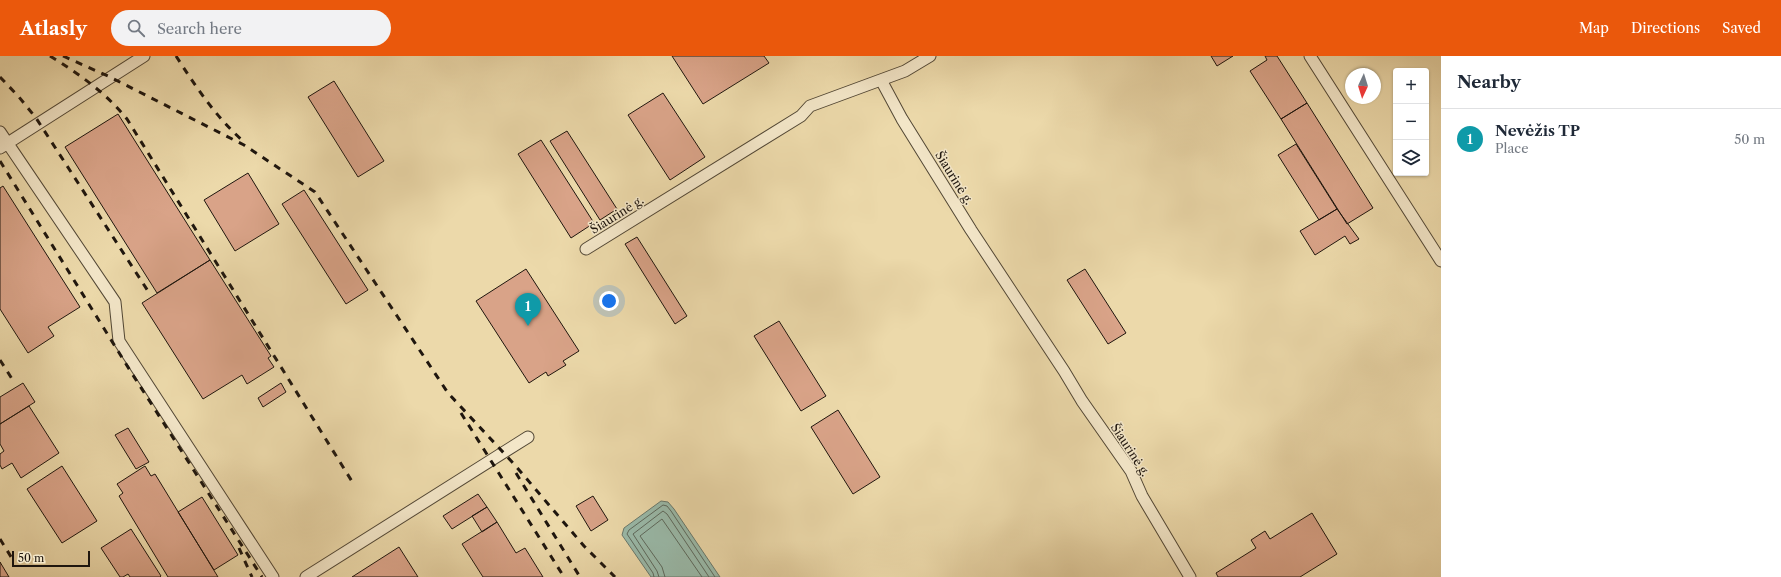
<!DOCTYPE html>
<meta charset="utf-8">
<style>
body{margin:0;font-family:"Libre Caslon Text",serif;background:#f2f2f3;color:#1f2937}
.controls{position:absolute;right:12px;top:12px;display:grid;overflow:hidden;border-radius:4px;box-shadow:0 1px 3px #0004}
.controls button{width:36px;height:36px;display:grid;place-items:center;padding:0;border:0;border-bottom:1px solid #e0e1e3;background:#fff;color:#1f2937;font:20px sans-serif}
.compass{position:absolute;left:1345px;top:12px;width:36px;height:36px;border-radius:50%;background:#fff;box-shadow:0 1px 3px #0004;rotate:184deg}
.scale{position:absolute;left:12px;bottom:10px;width:78px;box-sizing:border-box;padding-left:4px;border:2px solid #1f160e;border-top:0;font-size:11px;line-height:14px;white-space:nowrap;color:#1f160e;-webkit-text-stroke:3px #f3e6c8;paint-order:stroke}
.you{position:absolute;left:609px;top:245px;width:14px;height:14px;margin:-10px;border:3px solid #fff;border-radius:50%;background:#1a73e8;box-shadow:0 0 0 6px #1a73e833}
.badge{display:grid;place-items:center;width:26px;height:26px;border-radius:50%;background:#ea580c;color:#fff;font-size:13px;font-weight:700}
.pin{position:absolute;translate:-50% -33px;filter:drop-shadow(0 1px 2px #0008)}
.pin::after{content:'';position:absolute;top:21px;width:14px;height:12px;background:inherit;clip-path:polygon(0 0,100% 0,50% 100%)}
.list{margin:0;padding:0;list-style:none}
h2{display:flex;justify-content:space-between;align-items:center;height:52px;margin:0;padding:0 16px;font-size:17px}
h2 small{font-size:13px;font-weight:400;color:#747a83}
.list li{display:grid;grid-template-columns:26px 1fr auto;gap:12px;align-items:center;box-sizing:border-box;height:60px;padding:0 16px;border-top:1px solid #e0e1e3}
.list b{display:block;font-size:15px;white-space:nowrap}
.list p{margin:0;font-size:13px;white-space:nowrap;color:#747a83}
.list em{font-size:13px;font-style:normal;color:#747a83}
.icon{flex:none;width:22px;height:22px;fill:none;stroke:currentColor;stroke-width:2;stroke-linecap:round;stroke-linejoin:round}
.map{position:relative;flex:none;width:1441px;height:521px;overflow:hidden}
header{display:flex;align-items:center;gap:24px;box-sizing:border-box;height:56px;padding:0 20px;background:#ea580c;color:#fff}
header strong{font-size:19px}
nav{display:flex;gap:22px;margin-inline-start:auto;font-size:14px}
.search{width:280px;height:36px;background:#f2f2f3;display:flex;align-items:center;gap:10px;box-sizing:border-box;padding:0 14px;border-radius:22px;color:#747a83;font-size:15px}
main{display:flex}
aside{flex:1;background:#fff}
.map>svg:first-child{display:block}
.water{fill:#99baaa;stroke:#68786c}
.lines{fill:none;stroke-linecap:round;stroke-linejoin:round}
.shore{stroke:#5c685c;stroke-width:1}
.building{fill:#d9a388;stroke:#1f160e}
.minor-casing{stroke:#524735;stroke-width:13}
.minor{stroke:#f3e6c8;stroke-width:11}
.rail{stroke:#1f160e;stroke-width:3;stroke-dasharray:7 7;stroke-linecap:butt}
.labels{text-anchor:middle;stroke-width:3;stroke-linejoin:round;paint-order:stroke}
.street-label{font-size:12px;fill:#1f160e;stroke:#f3e6c8}
</style>
<header>
<strong>Atlasly</strong>
<div class="search"><svg class="icon" aria-label="search" viewBox="0 0 24 24"><circle cx="10" cy="10" r="6"/><path d="M15 15l6 6"/></svg>Search here</div>
<nav><a>Map</a><a>Directions</a><a>Saved</a></nav>
</header>
<main>
<div class="map">
<svg width="1441" height="521" viewBox="0 0 1441 521">
<rect width="100%" height="100%" fill="#ecd9aa"/>
<filter id="stains"><feTurbulence type="fractalNoise" baseFrequency=".005" numOctaves="4"/><feColorMatrix values="0 0 0 0 .2 0 0 0 0 .09 0 0 0 0 .02 0 0 0 .5 -.17"/></filter>
<radialGradient id="worn" r=".72"><stop offset=".6" stop-color="#630" stop-opacity="0"/><stop offset="1" stop-color="#630" stop-opacity=".3"/></radialGradient>
<path class="water" d="M661,445l7,1 6,7 46,68h-69l-29,-42 2,-7z"/>
<g class="lines">
<path class="shore" d="M654,521l-1,-4 -26,-39 2,-4 34,-25 4,1 4,5 44,66
M659,521l-2,-6 -24,-37 30,-23 4,3 42,63
M665,521l-3,-10 -22,-31 22,-17 40,58"/>
</g>
<path class="building" d="M672,0h92l5,7 -66,41z
M1211,0h22l-16,10z
M1265,0h12l30,47 -26,16 -31,-48 17,-11z
M334,25l50,80 -26,16 -50,-80z
M663,37l42,64 -35,23 -42,-65z
M1307,47l66,105 -26,16 -66,-105z
M118,58l92,146 -53,33 -92,-146z
M567,75l50,78 -17,11 -50,-79z
M541,84l53,83 -23,15 -53,-84z
M1296,88l41,65 -18,11 -41,-65z
M248,117l31,51 -44,27 -31,-51z
M3,130l77,121 -32,20 6,9 -26,17 -28,-44v-121z
M304,134l64,100 -22,14 -64,-100z
M1337,153l22,30 -9,5 -5,-8 -30,19 -15,-24z
M637,181l50,79 -12,8 -50,-80z
M210,204l61,96 -3,2 6,9 -27,17 -5,-9 -39,24 -61,-96z
M526,213l53,82 -16,10 3,4 -18,11 -2,-4 -17,11 -53,-82z
M1085,213l41,64 -18,11 -41,-64z
M779,265l47,75 -25,15 -47,-75z
M23,327l12,19 -35,22v-27z
M281,327l5,9 -23,15 -5,-9z
M29,350l30,47 -38,25 -9,-15 -10,6 -2,-4v-11l4,-3 -4,-7v-20z
M838,354l42,67 -27,17 -42,-67z
M128,372l21,34 -13,7 -21,-34z
M62,410l35,55 -35,22 -35,-54z
M145,410l6,10 4,-2 63,103h-50l-49,-81 4,-3 -6,-9z
M478,438l9,13 -35,22 -9,-13z
M593,440l15,24 -17,11 -15,-25z
M202,441l36,58 -24,15 -36,-58z
M487,451l10,15 -15,10 -10,-16z
M1312,457l25,41 -37,23h-82l-2,-4 40,-25 -5,-8 14,-9 5,8z
M497,466l19,31 9,-5 18,29h-60l-21,-33z
M131,473l30,47 -1,1h-30l-2,-3 -5,3h-3l-19,-29z
M399,491l19,30h-66z
M0,506l9,15h-9z"/>
<g class="lines">
<defs>
<path id="minor" d="M1310,0l131,205
M881,24l21,39 69,111 93,141 18,30 49,70 11,25 48,81
M0,76l115,170 4,39 154,236
M0,92l144,-92
M586,193l215,-133 9,-10 95,-35 25,-15
M306,521l222,-140"/>
</defs>
<use href="#minor" class="minor-casing"/>
<use href="#minor" class="minor"/>
<path class="rail" d="M50,0c29,18 55,36 77,63l226,364
M63,0l47,21 134,68 71,47 133,201 66,71 70,82 31,31
M176,0c20,31 39,60 67,85
M0,21l19,20 17,21 112,173
M0,105l131,211 131,205
M0,304l14,22
M461,357l103,164
M516,417l64,104
M0,483l13,21
M239,492l13,29"/>
</g>
<g class="labels">
<g class="street-label">
<text transform="translate(954 122) rotate(58)" y="4">Šiaurinė g.</text>
<text transform="translate(617 159) rotate(-32)" y="4">Šiaurinė g.</text>
<text transform="translate(1130 394) rotate(57)" y="4">Šiaurinė g.</text>
</g>
</g>
<rect width="100%" height="100%" filter="url(#stains)"/>
<rect width="100%" height="100%" fill="url(#worn)"/>
</svg>
<div class="controls">
<button>+</button>
<button>−</button>
<button><svg class="icon" aria-label="layers" viewBox="0 0 24 24"><path d="M12 4l9 5-9 5-9-5zM3 14l9 5 9-5"/></svg></button>
</div>
<svg class="compass" viewBox="-18 -18 36 36"><path d="M0-13l5 13h-10z" fill="#e53935"/><path d="M0 13l5-13h-10z" fill="#747a83"/></svg>
<div class="scale">50 m</div>
<div class="you"></div>
<div class="pin badge" style="left:528px;top:270px;background:#0f9aa8">1</div>
</div>
<aside>
<h2>Nearby<small></small></h2>
<ul class="list">
<li><span class="badge" style="background:#0f9aa8">1</span><div><b>Nevėžis TP</b><p>Place</p></div><em>50 m</em></li>
</ul>
</aside>
</main>
